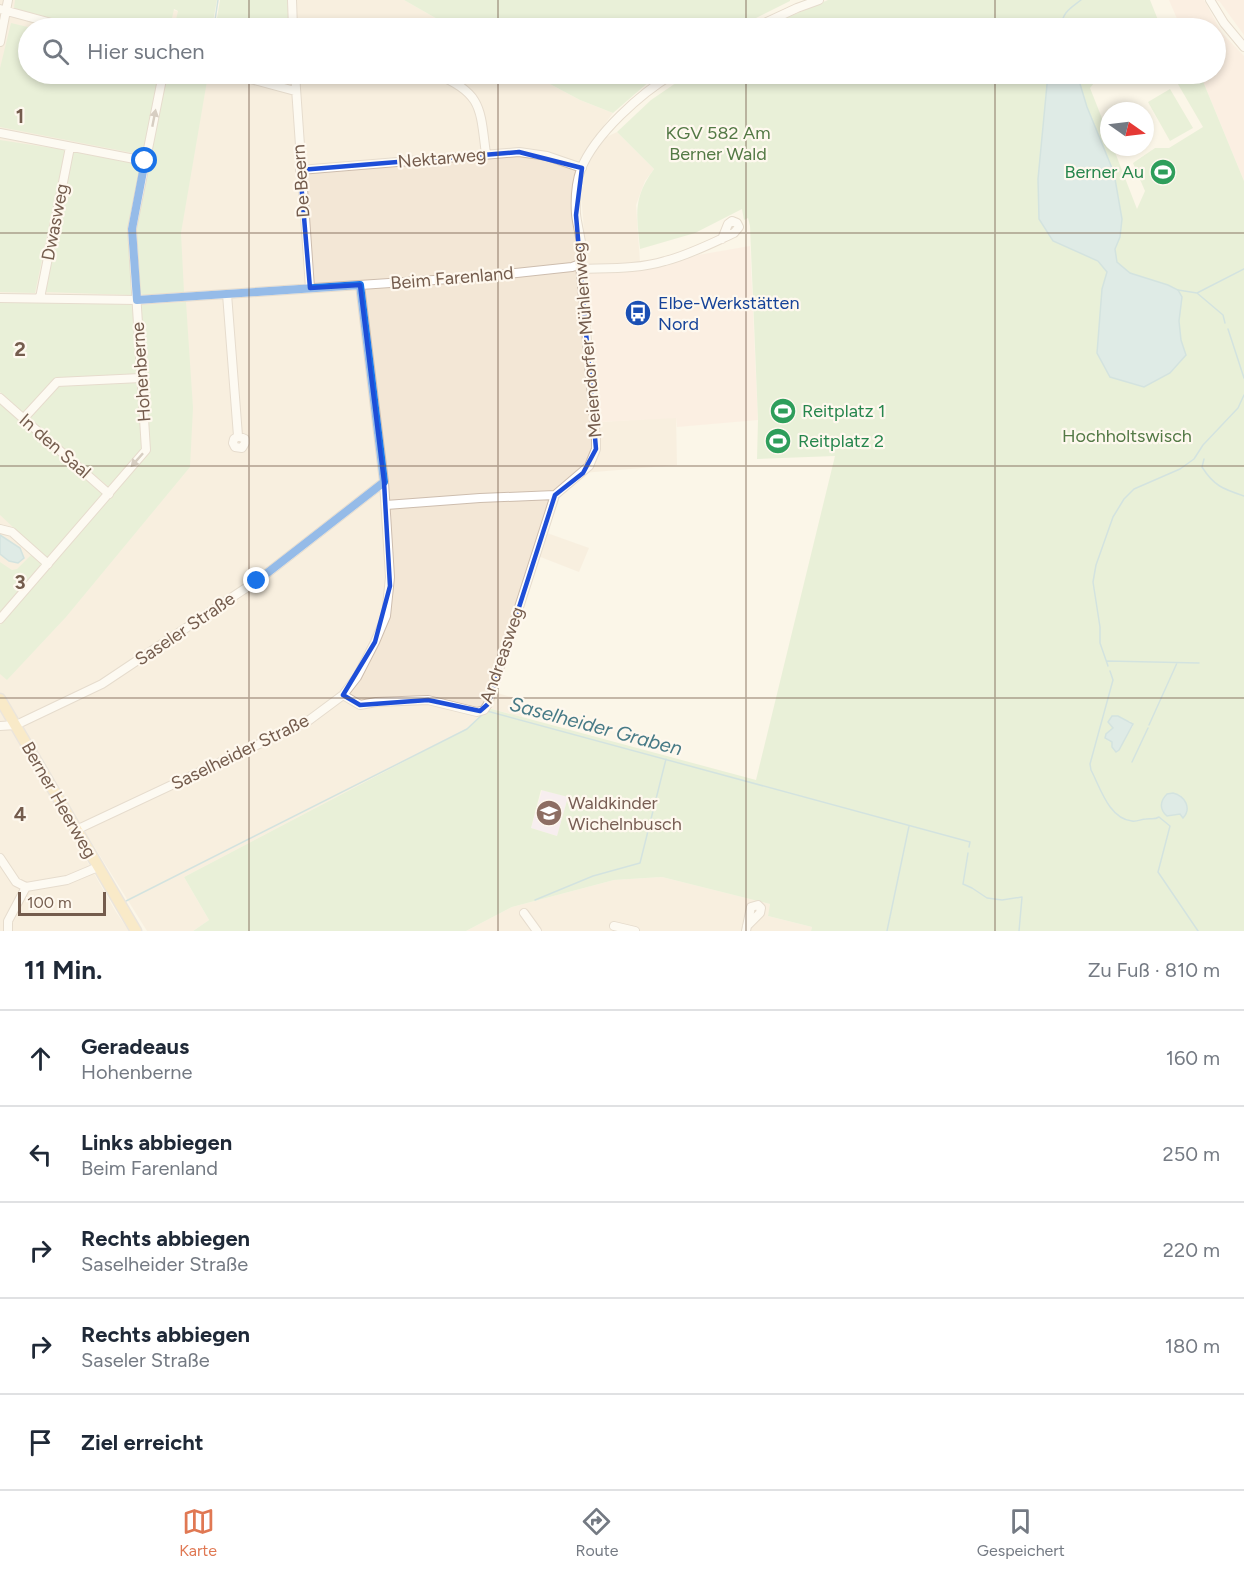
<!DOCTYPE html>
<html lang="de">
<meta charset="utf-8">
<style>
body{margin:0;font-family:Figtree,sans-serif;background:#f2f2f3;color:#1f2937}
.compass{position:absolute;left:1100px;top:102px;width:54px;height:54px;border-radius:50%;background:#fff;box-shadow:0 3px 9px #0003;rotate:104deg}
.scale{position:absolute;left:18px;bottom:15px;width:88px;box-sizing:border-box;padding-left:6px;border:3px solid #745c4d;border-top:0;font-size:16px;line-height:21px;white-space:nowrap;color:#745c4d;-webkit-text-stroke:4px #fef8ee;paint-order:stroke}
.stop{position:absolute;width:18px;height:18px;margin:-14px;border:4px solid #1a73e8;border-radius:50%;background:#fff}
.stop.end{background:#1a73e8;border-color:#fff;box-shadow:0 2px 6px #0008}
.list{margin:0;padding:0;list-style:none}
h2{display:flex;justify-content:space-between;align-items:center;height:78px;margin:0;padding:0 24px;font-size:26px}
h2 small{font-size:20px;font-weight:400;color:#747a83}
.list li{display:grid;grid-template-columns:39px 1fr auto;gap:18px;align-items:center;box-sizing:border-box;height:96px;padding:0 24px;border-top:2px solid #e0e1e3}
.list b{display:block;font-size:22px;white-space:nowrap}
.list p{margin:0;font-size:20px;white-space:nowrap;color:#747a83}
.list em{font-size:20px;font-style:normal;color:#747a83}
.icon{flex:none;width:33px;height:33px;fill:none;stroke:currentColor;stroke-width:2;stroke-linecap:round;stroke-linejoin:round}
.map{position:relative;flex:none;width:1244px;height:931px;overflow:hidden}
.search{position:absolute;background:#fff;box-shadow:0 3px 9px #0003;left:18px;right:18px;top:18px;height:66px;display:flex;align-items:center;gap:15px;box-sizing:border-box;padding:0 21px;border-radius:33px;color:#747a83;font-size:22px}
.sheet{height:558px;background:#fff}
nav{display:flex;justify-content:space-around;align-items:center;box-sizing:border-box;height:84px;border-top:2px solid #e0e1e3;background:#fff;font-size:16px;color:#747a83}
nav a{display:grid;justify-items:center;gap:3px}
nav .on{color:#e07853}
.map>svg:first-child{display:block}
.residential{fill:#f3e7d6}
.commercial{fill:#fbe7dc}
.education{fill:#f2e4f8}
.green{fill:#d3e9c6;fill-rule:evenodd}
.water{fill:#bddde5;stroke:#a3ccd6;stroke-width:1.5}
.lines{fill:none;stroke-linecap:round;stroke-linejoin:round}
.stream{stroke:#a3ccd6;stroke-width:1.5}
.minor-casing{stroke:#cdbdae;stroke-width:10}
.major-casing{stroke:#d8d1cd;stroke-width:13}
.minor{stroke:#fff;stroke-width:8}
.major{stroke:#f7dba3;stroke-width:10}
.oneway{fill:#ac9d94}
.route{stroke:#1a73e8;stroke-width:8}
.marked{fill:none;stroke:#1d4ed8;stroke-width:4.5;stroke-linejoin:round}
.grid{fill:none;stroke:#745c4d;stroke-width:1.5;stroke-opacity:0.55}
.labels{text-anchor:middle;stroke-width:4.5;stroke-linejoin:round;paint-order:stroke}
.park-label{font-size:18px;fill:#537945;stroke:#fef8ee}
.street-label{font-size:18px;fill:#745c4d;stroke:#fef8ee}
.leisure-label{font-size:18px;fill:#27864d;stroke:#fef8ee;text-anchor:start}
.transit-label{font-size:18px;fill:#164399;stroke:#fef8ee;text-anchor:start}
.education-label{font-size:18px;fill:#785e54;stroke:#fef8ee;text-anchor:start}
.water-label{font-size:20px;font-style:italic;fill:#477a86;stroke:#fef8ee}
.grid-label{font-size:20px;text-anchor:middle;font-weight:bold;fill:#745c4d;stroke:#fef8ee;stroke-width:4.5;stroke-linejoin:round;paint-order:stroke}
</style>
<div class="map">
<svg width="1244" height="931" viewBox="0 0 1244 931">
<rect width="100%" height="100%" fill="#fbf5e8"/>
<path class="residential" d="M0,0h141l74,23 2,-5 48,10h-237v46h503l49,26 33,13 -25,34 -13,47 19,232 6,-4 76,-5 1,48 -94,8 -23,23 -13,37 42,15 -10,24 -41,-16 -44,136 31,9 -3,16 -34,-9 -21,20 -20,11 -263,138 25,43 -16,11h-46l-147,-235z
M288,0h116l49,28h-164z
M617,132l37,37 -9,12 -9,24 4,57 -53,5 -6,-73 5,-24 12,-29z
M0,709l116,203 13,19h-129z
M662,877l109,27 -3,12 44,11 -1,4h-345l46,-24 102,-27z"/>
<path class="commercial" d="M1169,0h35l18,33 22,23v125l-44,-107h16v-46h-35z
M1216,0h28v35l-24,-33z
M750,246l8,174 -81,7 -1,-9 -76,4 -13,-150 91,-11 20,-6z"/>
<path class="education" d="M542,790l26,7 -11,39 -26,-8z"/>
<path class="green" d="M15,0h202l-4,22 2,1 -1,5h-40l4,-17 -4,-2 -4,19h-85l-71,-20z
M220,0h68l1,28h-24l-48,-10z
M404,0h386v1l-54,27h-283z
M828,0h322l10,25 -2,1 -3,-4 -10,6h-382z
M11,23l21,5h-4v46h132l-17,81 -143,-28v-59z
M167,74h41v1l-27,158 3,59 -41,3 -3,-3 -4,-65z
M531,74h127l-45,39 -33,-13z
M689,74h412l-11,14 19,48v11h4l24,62 8,-18 -12,-28 22,-15h14l34,-21 -28,-48 8,-5h17l44,107v750h-433l1,-4 -44,-11 2,-12 -108,-27 -48,3 -102,27 -46,24h-273l16,-11 -25,-43 263,-138 20,-11 21,-20 268,72 79,-324 -78,3 1,-39 -8,-194 -2,-8 -4,2 -2,-11 -47,24 -55,16c-3,-34 -8,-50 14,-80l-37,-37 34,-32zM1130,721l3,5 -17,26 -4,-5v-5l-4,-1 -2,-7 7,-6 -2,-2zM541,790l27,7 -11,39 -26,-8zM1171,793l9,2 6,9 1,8 -5,5 -2,-3 -12,2 -4,-3 -3,-9z
M1170,89l23,39 -23,13 -22,-39z
M0,140l65,10 -30,143 -35,-1z
M76,152l65,13 -12,64 4,64 -2,2 -85,-3 26,-139z
M0,302l131,2 3,6 4,62 -2,2 -83,6 -29,33 -24,-21z
M186,302l7,106 -3,59 -124,150 -59,63 -7,-6v-49l149,-174 -8,-146z
M136,381l3,2 3,67 -32,38 -81,-69 27,-32 6,-3z
M0,403l105,91 -58,65 -47,-44z
M32,554l12,10 -44,50v-52l12,8 5,-1z"/>
<path class="water" d="M1048,74h29l10,33 27,66 8,46 -2,18 -5,12 2,13 13,11 38,12 10,5 4,7 -3,24 2,19 5,15 -16,18 -26,14 -34,-10 -13,-24 5,-64 5,-17 -9,-11 -45,-20 -14,-22 -1,-40z
M0,535l20,13 4,10 -6,5 -9,-2 -9,-7z
M1112,716h6l15,8 -14,26 -3,2 -4,-5v-5l-7,-4 1,-4 7,-6 -5,-6z
M1173,793c12,3 19,15 10,25l-3,-4 -13,2c-8,-7 -7,-15 0,-22z"/>
<g class="lines">
<path class="stream" d="M215,20l3,-20
M1060,28c4,-17 8,-18 21,-28
M1178,290l19,3 26,22 2,8
M1197,293l47,-24
M1228,329l16,49
M1204,459l-2,8c12,19 21,22 42,29
M1107,661l92,2
M1108,666l-8,-23v-16l-7,-45 3,-17 17,-48 11,-18 10,-10 46,-20 14,-10 9,-14 35,-37 6,-13
M1110,671l3,9 -23,84 1,6c9,17 18,49 41,51 5,1 9,-2 14,-2 6,-1 8,1 13,-2l11,9 -12,46 40,59
M487,711l483,131 -1,5
M1149,725l28,-62
M1132,762l16,-34
M968,853l-5,31 9,4 15,10 15,2 20,-3 -3,34
M535,900l58,-24 47,-13 26,-104
M126,901l341,-172 16,-15
M887,931l22,-105"/>
<defs>
<path id="minor" d="M292,0l1,28
M1210,0l14,23 20,24
M0,9l70,19
M754,28l43,-20 22,-8
M0,42l8,-42
M232,74l63,17
M295,74l15,214
M436,74c47,19 44,35 50,80
M0,133l145,28
M300,170l219,-18 28,4 35,12
M582,269c28,-1 57,0 83,-8 24,-6 47,-18 69,-28l5,-6 -2,-4 -5,-2 -4,3 -6,15
M227,294l11,142 -4,3 -1,4 2,4 7,1 3,-5v-4l-7,-3
M0,298l137,2 342,-23 93,-10 8,-3
M40,298l30,-151
M0,398l109,96
M24,418l33,-36 84,-4
M386,505l94,-7 75,-3 34,-29 7,-17v-9l-16,-176c6,-11 -3,-37 -4,-50 -1,-15 0,-31 5,-45 14,-35 60,-76 92,-95
M0,529l12,3 36,32
M0,619l146,-169 -14,-221 31,-155
M343,695l17,10 16,-3 52,-2 49,12 7,-2 4,-6 67,-209
M0,726l16,-1 86,-41 159,-106 123,-96
M76,830l232,-109 35,-26 14,-18 18,-35 11,-26 4,-39 -6,-95 -24,-197
M0,858l16,24 10,5 41,-7 31,-13
M524,913l13,18
M614,926l21,5
M8,931v-10l18,-34
M746,931l5,-24 7,-2 3,3 -1,5 -13,13"/>
<path id="major" d="M0,699l136,232"/>
</defs>
<use href="#minor" class="minor-casing"/>
<use href="#major" class="major-casing"/>
<use href="#minor" class="minor"/>
<use href="#major" class="major"/>
</g>
<defs><path id="oneway-solid" d="M-6-.8H1V-3.2L6.5 0L1 3.2V.8H-6Z" transform="scale(1.5)"/></defs>
<g class="oneway">
<use href="#oneway-solid" transform="translate(154 118) rotate(-79)"/>
<use href="#oneway-solid" transform="translate(137 460) rotate(132)"/>
</g>
<g class="lines">
<path class="route" d="M145,161l-13,68 5,71 223,-15 24,197 -127,99"/>
</g>
<path d="M0 0H1244V931H0ZM519,152l63,16 -6,47 20,234 -13,24 -28,22 -67,209 -8,7 -52,-11 -68,5 -17,-10 32,-53 15,-56 -6,-104 -24,-197 -50,3 -10,-118z" fill="#fbf5e8" fill-opacity=".55" fill-rule="evenodd"/>
<path class="marked" d="M519,152l63,16 -6,47 20,234 -13,24 -28,22 -67,209 -8,7 -52,-11 -68,5 -17,-10 32,-53 15,-56 -6,-104 -24,-197 -50,3 -10,-118z"/>
<path class="grid" d="M249,0v28M498,0v28M746,0v28M995,0v28M249,74v857M498,74v857M746,74v857M995,74v857M0,233h1244M0,466h1244M0,698h1244"/>
<defs>
<symbol id="stadium-disc" viewBox="-11 -11 22 22"><circle r="9.5" fill="#2e9e5b" stroke="#fef8ee"/><path d="M0-5a6.5 5 0 1 0 0 10a6.5 5 0 1 0 0-10ZM-3.5-1.8h7v3.6h-7Z" fill="#fff"/></symbol>
<symbol id="bus-disc" viewBox="-11 -11 22 22"><circle r="9.5" fill="#1a4fb4" stroke="#fef8ee"/><path d="M-5-6H5V4H4V6H2V4H-2V6H-4V4H-5ZM-3.5-4V0h7V-4ZM-3.5 1.2v1.5H-2V1.2ZM2 1.2v1.5H3.5V1.2Z" fill="#fff"/></symbol>
<symbol id="school-disc" viewBox="-11 -11 22 22"><circle r="9.5" fill="#8d6e63" stroke="#fef8ee"/><path d="M0-5L7-2L0 1L-7-2ZM-4 1L0 2.5L4 1V4Q0 6-4 4Z" fill="#fff"/></symbol>
</defs>
<g fill-rule="evenodd">
<use href="#stadium-disc" x="1148" y="157" width="30" height="30"/>
<use href="#bus-disc" x="623" y="298" width="30" height="30"/>
<use href="#stadium-disc" x="768" y="396" width="30" height="30"/>
<use href="#stadium-disc" x="763" y="426" width="30" height="30"/>
<use href="#school-disc" x="534" y="798" width="30" height="30"/>
</g>
<g class="labels">
<g class="park-label">
<text x="718" y="139">KGV 582 Am<tspan x="718" dy="21">Berner Wald</tspan></text>
<text x="1127" y="442">Hochholtswisch</text>
</g>
<g class="street-label">
<text transform="translate(442 158) rotate(-5)" y="6">Nektarweg</text>
<text transform="translate(301 181) rotate(-94)" y="6">De Beern</text>
<text transform="translate(55 222) rotate(-79)" y="6">Dwasweg</text>
<text transform="translate(452 278) rotate(-5)" y="6">Beim Farenland</text>
<text transform="translate(587 340) rotate(-95)" y="6">Meiendorfer Mühlenweg</text>
<text transform="translate(141 372) rotate(-94)" y="6">Hohenberne</text>
<text transform="translate(55 446) rotate(41)" y="6">In den Saal</text>
<text transform="translate(185 629) rotate(-34)" y="6">Saseler Straße</text>
<text transform="translate(502 655) rotate(-71)" y="6">Andreasweg</text>
<text transform="translate(240 752) rotate(-26)" y="6">Saselheider Straße</text>
<text transform="translate(59 800) rotate(60)" y="6">Berner Heerweg</text>
</g>
<g class="leisure-label">
<text x="1144" y="178" text-anchor="end">Berner Au</text>
<text x="802" y="417">Reitplatz 1</text>
<text x="798" y="447">Reitplatz 2</text>
</g>
<g class="transit-label">
<text x="658" y="309">Elbe-Werkstätten<tspan x="658" dy="21">Nord</tspan></text>
</g>
<g class="education-label">
<text x="568" y="809">Waldkinder<tspan x="568" dy="21">Wichelnbusch</tspan></text>
</g>
<g class="water-label">
<text transform="translate(596 726) rotate(15)" y="7">Saselheider Graben</text>
</g>
</g>
<g class="grid-label">
<text x="20" y="123">1</text>
<text x="20" y="356">2</text>
<text x="20" y="589">3</text>
<text x="20" y="821">4</text>
</g>
</svg>
<svg class="compass" viewBox="-18 -18 36 36"><path d="M0-13l5 13h-10z" fill="#e53935"/><path d="M0 13l5-13h-10z" fill="#747a83"/></svg>
<div class="scale">100 m</div>
<div class="stop" style="left:145px;top:161px"></div>
<div class="stop end" style="left:257px;top:581px"></div>
<div class="search"><svg class="icon" aria-label="search" viewBox="0 0 24 24"><circle cx="10" cy="10" r="6"/><path d="M15 15l6 6"/></svg>Hier suchen</div>
</div>
<section class="sheet">
<h2>11 Min.<small>Zu Fuß · 810 m</small></h2>
<ul class="list">
<li><svg class="icon" aria-label="ahead" viewBox="0 0 24 24"><path d="M12 20V5M6 11l6-6 6 6"/></svg><div><b>Geradeaus</b><p>Hohenberne</p></div><em>160 m</em></li>
<li><svg class="icon" aria-label="left" viewBox="0 0 24 24"><path d="M17 20v-9H6M10 6l-5 5 5 5"/></svg><div><b>Links abbiegen</b><p>Beim Farenland</p></div><em>250 m</em></li>
<li><svg class="icon" aria-label="right" viewBox="0 0 24 24"><path d="M7 20v-9h11M14 6l5 5-5 5"/></svg><div><b>Rechts abbiegen</b><p>Saselheider Straße</p></div><em>220 m</em></li>
<li><svg class="icon" aria-label="right" viewBox="0 0 24 24"><path d="M7 20v-9h11M14 6l5 5-5 5"/></svg><div><b>Rechts abbiegen</b><p>Saseler Straße</p></div><em>180 m</em></li>
<li><svg class="icon" aria-label="arrive" viewBox="0 0 24 24"><path d="M6 21V4h12l-3 4 3 4H6"/></svg><div><b>Ziel erreicht</b></div></li>
</ul>
</section>
<nav>
<a class="on"><svg class="icon" aria-label="map" viewBox="0 0 24 24"><path d="M3 6l6-2 6 2 6-2v14l-6 2-6-2-6 2zM9 4v14M15 6v14"/></svg>Karte</a>
<a><svg class="icon" aria-label="directions" viewBox="0 0 24 24"><path d="M12 3l9 9-9 9-9-9zM9 14v-3h6M13 9l2 2-2 2"/></svg>Route</a>
<a><svg class="icon" aria-label="saved" viewBox="0 0 24 24"><path d="M7 4h10v16l-5-4-5 4z"/></svg>Gespeichert</a>
</nav>
